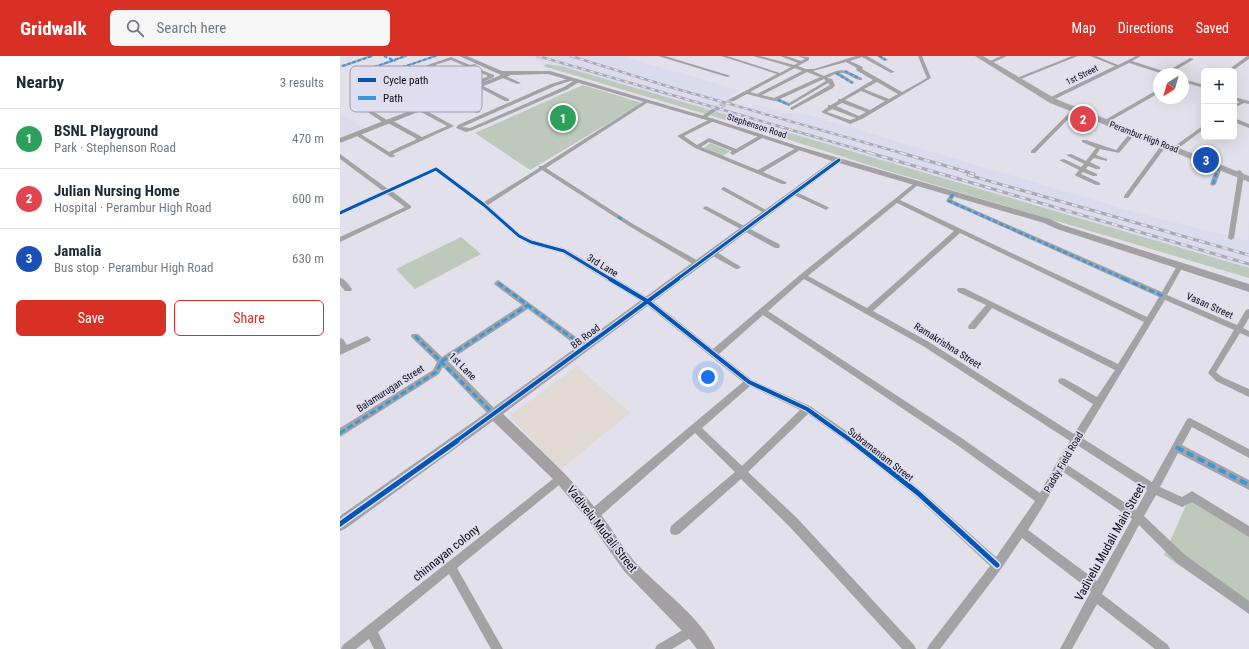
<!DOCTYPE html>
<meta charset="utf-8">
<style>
body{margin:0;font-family:"Roboto Condensed",sans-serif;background:#f6f6f7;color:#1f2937}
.controls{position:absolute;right:12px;top:12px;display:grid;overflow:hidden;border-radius:6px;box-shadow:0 4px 16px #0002}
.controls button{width:36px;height:36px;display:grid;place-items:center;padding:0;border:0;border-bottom:1px solid #e0e1e3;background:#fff;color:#1f2937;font:20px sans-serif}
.compass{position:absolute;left:813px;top:12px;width:36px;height:36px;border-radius:50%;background:#fff;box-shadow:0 4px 16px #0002;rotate:217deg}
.you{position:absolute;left:368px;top:321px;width:14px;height:14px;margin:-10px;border:3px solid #fff;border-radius:50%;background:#1a73e8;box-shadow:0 0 0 6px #1a73e833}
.badge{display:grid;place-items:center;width:26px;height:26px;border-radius:50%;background:#d93025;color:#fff;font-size:13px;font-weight:700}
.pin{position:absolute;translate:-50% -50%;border:2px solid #fff;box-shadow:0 1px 4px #0006}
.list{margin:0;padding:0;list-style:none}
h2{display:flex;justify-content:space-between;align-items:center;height:52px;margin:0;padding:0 16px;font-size:17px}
h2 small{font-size:13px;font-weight:400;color:#747a83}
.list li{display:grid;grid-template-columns:26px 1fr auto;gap:12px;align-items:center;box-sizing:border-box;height:60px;padding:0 16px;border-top:1px solid #e0e1e3}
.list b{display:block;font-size:15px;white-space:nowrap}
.list p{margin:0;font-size:13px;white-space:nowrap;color:#747a83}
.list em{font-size:13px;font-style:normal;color:#747a83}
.actions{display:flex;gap:8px;padding:12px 16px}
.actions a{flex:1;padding:9px 0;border:1px solid #d93025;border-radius:6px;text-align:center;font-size:14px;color:#d93025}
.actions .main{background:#d93025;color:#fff}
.icon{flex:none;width:22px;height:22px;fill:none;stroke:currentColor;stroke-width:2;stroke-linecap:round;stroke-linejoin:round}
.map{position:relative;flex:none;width:909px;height:593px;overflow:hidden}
header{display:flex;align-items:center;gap:24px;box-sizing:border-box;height:56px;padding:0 20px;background:#d93025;color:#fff}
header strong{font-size:19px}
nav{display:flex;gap:22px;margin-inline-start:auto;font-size:14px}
.search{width:280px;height:36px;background:#f6f6f7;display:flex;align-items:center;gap:10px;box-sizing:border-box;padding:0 14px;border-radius:6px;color:#747a83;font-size:15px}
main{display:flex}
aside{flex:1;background:#fff}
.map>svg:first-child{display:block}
.industrial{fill:#e1d9d3}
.built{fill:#dcdaed}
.green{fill:#bec8bb}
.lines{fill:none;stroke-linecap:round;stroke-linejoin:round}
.street-tunnel{stroke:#c2c1ca;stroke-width:5;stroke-dasharray:5 2.5;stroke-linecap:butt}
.street{fill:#a3a2a4;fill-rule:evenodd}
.secondary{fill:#a3a1a4;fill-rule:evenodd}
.primary{fill:#a6a6a9;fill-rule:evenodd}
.rail-far1-casing{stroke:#aaa9af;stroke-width:2.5}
.rail-casing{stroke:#aaa9af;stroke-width:3}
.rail-far1{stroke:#dfddef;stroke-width:1.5;stroke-dasharray:4.5;stroke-linecap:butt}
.rail{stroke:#dfddef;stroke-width:2;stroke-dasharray:6;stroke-linecap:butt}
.quiet-far3{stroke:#3a99de;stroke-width:2;stroke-dasharray:3.5 2;stroke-linecap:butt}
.quiet-far2{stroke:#3a99de;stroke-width:2.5;stroke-dasharray:4.5 2.5;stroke-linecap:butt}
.quiet-far1{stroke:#3a99de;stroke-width:3;stroke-dasharray:6 3;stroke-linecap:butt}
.quiet{stroke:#3a99de;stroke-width:4;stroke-dasharray:8 4;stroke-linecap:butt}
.cycleway-far2-casing{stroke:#dfddef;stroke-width:5}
.cycleway-far1-casing{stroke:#dfddef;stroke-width:6}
.cycleway-casing{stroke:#dfddef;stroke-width:8}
.cycleway-far2{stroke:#0057b8;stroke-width:3}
.cycleway-far1{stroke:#0057b8;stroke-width:4}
.cycleway{stroke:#0057b8;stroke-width:5}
.labels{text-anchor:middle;stroke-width:3.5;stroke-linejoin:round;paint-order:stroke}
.far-street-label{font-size:9px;fill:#0b0b10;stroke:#dfddef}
.street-label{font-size:10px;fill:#0b0b10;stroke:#dfddef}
.near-street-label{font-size:12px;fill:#0b0b10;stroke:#dfddef}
.key{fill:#dfddef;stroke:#9f9eac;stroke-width:1}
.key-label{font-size:11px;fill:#0b0b10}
</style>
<header>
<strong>Gridwalk</strong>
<div class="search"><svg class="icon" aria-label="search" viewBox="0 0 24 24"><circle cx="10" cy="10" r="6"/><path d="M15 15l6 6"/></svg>Search here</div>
<nav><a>Map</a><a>Directions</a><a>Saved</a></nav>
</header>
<main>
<aside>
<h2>Nearby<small>3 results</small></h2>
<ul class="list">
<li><span class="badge" style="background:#2e9e5b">1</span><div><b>BSNL Playground</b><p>Park · Stephenson Road</p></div><em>470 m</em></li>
<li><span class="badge" style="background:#e0444e">2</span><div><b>Julian Nursing Home</b><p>Hospital · Perambur High Road</p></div><em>600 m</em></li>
<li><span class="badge" style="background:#1a4fb4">3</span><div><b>Jamalia</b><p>Bus stop · Perambur High Road</p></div><em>630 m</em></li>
</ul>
<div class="actions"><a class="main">Save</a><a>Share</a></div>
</aside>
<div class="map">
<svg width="909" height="593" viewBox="0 0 909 593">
<rect width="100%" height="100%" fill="#e2e1eb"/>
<path class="industrial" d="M237,310l53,47 -69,56 -52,-53z"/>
<path class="built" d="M183,0h98l118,34 -15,10 25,7 7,-3 28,9 21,1 326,97 117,30 1,-30v64l-420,-123 -285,-87 -9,-6z
M0,57l27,17 -27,11z"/>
<path class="green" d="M207,8l17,3 685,201v10l-361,-107 -162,-51 -183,-54z
M243,29l59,18 -112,67 -55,-37z
M370,87l20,8 -7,5 -20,-7z
M121,181l20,17 -66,35 -19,-20z
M850,440l59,35v82l-85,-58z"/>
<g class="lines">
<path class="street-tunnel" d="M374,54l18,-10"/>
<path class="street" d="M28,0h6l-30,11 -4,-1z
M62,0h6l-32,12 -4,-1z
M92,0h6l-81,28 -4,-1z
M318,0h7l66,20 -4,1z
M381,0h6l53,17 11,-6 -38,-11h7l34,9 4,-2 -18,-7h6l15,5 4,-2 -7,-3 11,1v3l-11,6 8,3h8l42,-13h11l28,16 -4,1 -29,-16 -12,4 13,6 -1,2 40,23 25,-14 -9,-22h4l9,22 -69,41 -12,5 -29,-12 7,-5v-2h3l7,-4v-2h3l32,-19 -17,-10 1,-2 -11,-6 -33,9 11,5c19,-9 20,-7 38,2v2c-9,0 -14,-8 -22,-7l14,9v1l-2,1 -17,-10 -8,4 5,1 3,6 -2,3 -41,22 -2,-1v-1l40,-23 -2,-2 -39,23 -13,-5h-2l-27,-7 -13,7h-4v-2l47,-25zM455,12l7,3 -45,23 -7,-2zM467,16l13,5 -46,21 -12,-3zM484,23l2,2 -37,22 -9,-4zM537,26l21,12 -9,5 -25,-10zM521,35l24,10 -15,9 -25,-10zM502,47l24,9 -7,4 -23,-10zM492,53l24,9 -6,2 -23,-8z
M537,0h5l6,4 -4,1z
M661,0h6l-13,6 -4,-1z
M732,0h6l-60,24 -4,-1z
M750,0h6l22,9 18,-9h5l-9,5 34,11 24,-14 4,1 -25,15h-6l-34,-11 -74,36h-4v-2l64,-31z
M907,0h2v3l-17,12h-5z
M111,1l19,8 6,-1v1l-2,2 20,8v2l-15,7 30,15v2h-4l-29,-15 -33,-14 -21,8 31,15 -27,9 -42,-22 20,-9zM111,4l16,7 -14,6 -18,-8zM91,11l8,3 -20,8 -8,-4zM130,12l18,8 -13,6 -19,-8zM67,20l16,8 -17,6 -16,-8zM87,30l18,8 -19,7 -17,-9z
M160,19h4l17,8 -4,1 -17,-7z
M231,22l2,1v1l-18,6 -93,41 8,1 94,-41 11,-7h4v2l-11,7 -95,41 -7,2 -10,-4 2,-3 93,-41z
M843,23l21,6v3l-21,-6z
M40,33l2,1v1l-25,10 13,9 25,-10h4v2l-25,10 13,8h4l31,17 25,-11 -28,-15v-2h4l31,17 -61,28 2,2 -1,1h-4l-36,-23 5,-1 30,19 28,-13 -29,-16h-4l-33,-22z
M817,34h2v3l-49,28 -5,-1z
M107,41h4l30,15 -4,1 -30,-14z
M894,41l15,4v3l-5,-1 -10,5v-3l6,-3 -6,-2z
M306,44l4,1 -104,67 87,56 67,38 1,2 -1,2h-4l-67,-40 -87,-56 -54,35 33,30 12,5 33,9 84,50 63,50 88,-75 116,-93 2,1v2l-19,16 247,117 12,-20 -212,-95 -1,-1 5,-8 2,-1 3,2 -4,6 210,92 16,-28h4l1,2 -16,29 70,30 9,-15 3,-1v9l-6,10 6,3v6l-9,-4 -24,39 6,5 27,12v8l-33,-16 -8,-8 26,-43 -69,-30 -83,138 70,44 35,-63 3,-1 59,31v9l-57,-31 -10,18 67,35v10l-71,-37 -18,34 22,10 10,-6 3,2 54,33v11l-57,-35 -10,5 -26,-12 -12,21 41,39 64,46v13l-72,-51 -38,-38 -37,69 66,51 2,4h-15l-58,-45 -25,45h-12l31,-58 -69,-53 -21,31 -61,80h-13l2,-4 61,-79 -75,-70 -72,-57 -35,-25 -60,58 49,46 117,127 2,4h-14l-113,-123 -48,-47 -62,55 -4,1 -4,-1 -1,-4 1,-4 64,-54 -40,-39 -98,86 -4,1 -4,-1 -1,-4 1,-4 154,-129 -99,-79 -82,-50 -33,-9 -12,-7 -35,-31 -46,-35 -44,20 19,15v2l-71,34v-5l65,-30 -18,-13 -47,21v-4l43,-20 -43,-32v-5l48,35 46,-21h4l46,34 55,-34v-2h3zM557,147l57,28 -87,77 -59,-32zM620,177l184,89 -26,42 -154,-76h-6l-1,2 1,2 28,13 -17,20 -1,2 1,2h6l17,-21 123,62 -18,27 -32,-18 -3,-1 -3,1 -1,2 1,2 34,21 -19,30 -145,-92 -56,-31zM464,223l119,67 147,95 -13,21 -17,31 -77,-54 -195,-128zM423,259l194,130 78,56 -39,56 -75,-67 -72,-57 -39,-27 -58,-26 -33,-26zM410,330l50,24 -58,56 -40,-38zM737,389l70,45 -11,20 -70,-46zM722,415l70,48 -35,62 -69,-51 17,-27z
M735,51l4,1 -44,45h-4v-2z
M372,53l4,1 -11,9h-4v-2z
M372,62l3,2 -1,1 -30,15 13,9 12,-7 27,11 24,-14h4v2l-31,18 -3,-2 2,-2 -23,-9 -8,5 57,23 38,-22h4v2l-37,22 23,10v2h-4l-87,-36 -18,-12z
M894,62l15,6v4l-15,-6z
M864,69v4l-28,21h-4v-2z
M791,76l5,1 -17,20 -19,-4 -4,6 11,4v2l-13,-3 -4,4 10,5v2h-4l-8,-3 -2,3 11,5v2h-4l-10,-4 -2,2 19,9v2h-4l-20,-9 -1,-1 4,-5 -20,-10 5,-1 17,8 3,-3 -18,-9 5,-1 15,7 10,-13 -14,-6v-2h4l30,10z
M822,88l5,1 -39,53h-4v-2z
M879,109l3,2 -6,17 -3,2 -2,-1 -1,-1 6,-17z
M899,114l2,1 3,4 -10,63 -3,2 -3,-2 10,-63 -2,-3z
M384,131l46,25 1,1 -1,1h-4l-44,-24 -1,-1z
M454,135l34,16 1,1 -3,2 -2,-1 -32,-15 -1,-1z
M366,150l73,38 1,2 -1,2h-4l-71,-39 -1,-1z
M371,195h4l26,16 -3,2h-2l-25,-14z
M0,222c5,1 9,7 12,11l-1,2h-6l-5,-6z
M158,224l89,65 1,2 -1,2h-6l-53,-40 -80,52 49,50 1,3 -1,3 -3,1 -3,-1 -48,-50 -4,7 -99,63v-9l93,-58 4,-8 -25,-24 -1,-2 1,-2h6l24,23 80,-52 -27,-20 -1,-2z
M27,280l4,3 -1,2 -30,14v-17l3,1 4,6z
M221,417l3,2 2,3 -2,3 -107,87 46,81h-12l-42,-75 -71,58 8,17h-12l-5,-10 -13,10h-15l2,-4 215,-170z
M353,568l4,2 2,4 -2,4 -25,15h-17l2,-4z"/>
<path class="secondary" d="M119,0h8l35,15h48l164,48 87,28 249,72 13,6 186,59v8l-192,-63 -13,-6 -205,-60 -336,251c32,31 66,61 94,96 14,16 24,36 38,52 22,24 68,57 80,87h-18l-10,-13 -63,-65 -36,-51 -32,-38 -63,-61 -148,108 -5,2v-15l150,-106 342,-249 -122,-40 -162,-47 -37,1 -171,68v-5l161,-63z"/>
<path class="primary" d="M635,0h8l73,43 193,77v6l-199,-79z"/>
<defs>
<path id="rail-far1" d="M198,0l336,98
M231,0l99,31 235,67"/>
<path id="rail" d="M530,97l379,111
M561,97l73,21
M628,119l281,80"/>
</defs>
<use href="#rail-far1" class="rail-far1-casing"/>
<use href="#rail" class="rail-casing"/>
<use href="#rail-far1" class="rail-far1"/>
<use href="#rail" class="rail"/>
<path class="quiet-far3" d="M44,0l11,5
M539,0l7,4
M2,10l30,-10
M34,11l32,-11
M505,15l15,8
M496,17l16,10
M15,27l81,-27
M438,44l11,5"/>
<path class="quiet-far2" d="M873,128l6,-17
M613,138l-4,7 178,79
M278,161l4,2"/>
<path class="quiet-far1" d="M784,223l39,17
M158,227l86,64
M75,280l79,78
M0,377l96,-61 6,-11 86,-56"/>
<path class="quiet" d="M836,391l73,38"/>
<defs>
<path id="cycleway-far2" d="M0,157l96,-44 48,36 35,31 12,6 33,9 48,29
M336,224l163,-120"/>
<path id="cycleway-far1" d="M270,223l37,22 102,81 58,27 46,33
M115,386l223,-163"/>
<path id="cycleway" d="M512,385l66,52 79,72
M0,468l117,-83"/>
</defs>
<use href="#cycleway-far2" class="cycleway-far2-casing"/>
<use href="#cycleway-far1" class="cycleway-far1-casing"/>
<use href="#cycleway" class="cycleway-casing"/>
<use href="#cycleway-far2" class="cycleway-far2"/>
<use href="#cycleway-far1" class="cycleway-far1"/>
<use href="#cycleway" class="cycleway"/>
</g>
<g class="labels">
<g class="far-street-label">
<text transform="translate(742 19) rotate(-26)" y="3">1st Street</text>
<text transform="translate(417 70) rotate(18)" y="3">Stephenson Road</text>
<text transform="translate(804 81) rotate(21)" y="3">Perambur High Road</text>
</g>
<g class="street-label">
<text transform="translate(263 209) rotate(31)" y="4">3rd Lane</text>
<text transform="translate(870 249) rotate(24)" y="4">Vasan Street</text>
<text transform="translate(245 280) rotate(-37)" y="4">BB Road</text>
<text transform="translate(608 289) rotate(32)" y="4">Ramakrishna Street</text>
<text transform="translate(123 310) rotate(45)" y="4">1st Lane</text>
<text transform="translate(50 332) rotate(-33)" y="4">Balamurugan Street</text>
<text transform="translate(541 398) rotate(38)" y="4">Subramaniam Street</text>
<text transform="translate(723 406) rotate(-60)" y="4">Paddy Field Road</text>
</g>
<g class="near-street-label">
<text transform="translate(262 473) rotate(52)" y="4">Vadivelu Mudali Street</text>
<text transform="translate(770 486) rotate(-61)" y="4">Vadivelu Mudali Main Street</text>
<text transform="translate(106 497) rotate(-39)" y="4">chinnayan colony</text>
</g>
</g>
<rect x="10" y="10" width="132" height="46" rx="6" class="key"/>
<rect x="18" y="22" width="18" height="4" fill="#0057b8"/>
<rect x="18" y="40" width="18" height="4" fill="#3a99de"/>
<g class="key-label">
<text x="43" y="28">Cycle path</text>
<text x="43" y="46">Path</text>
</g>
</svg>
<div class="controls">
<button>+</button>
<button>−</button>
</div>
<svg class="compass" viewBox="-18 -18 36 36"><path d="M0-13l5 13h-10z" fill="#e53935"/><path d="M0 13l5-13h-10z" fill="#747a83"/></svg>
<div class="you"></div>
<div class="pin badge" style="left:223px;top:62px;background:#2e9e5b">1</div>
<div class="pin badge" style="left:743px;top:63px;background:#e0444e">2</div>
<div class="pin badge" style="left:866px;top:104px;background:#1a4fb4">3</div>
</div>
</main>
